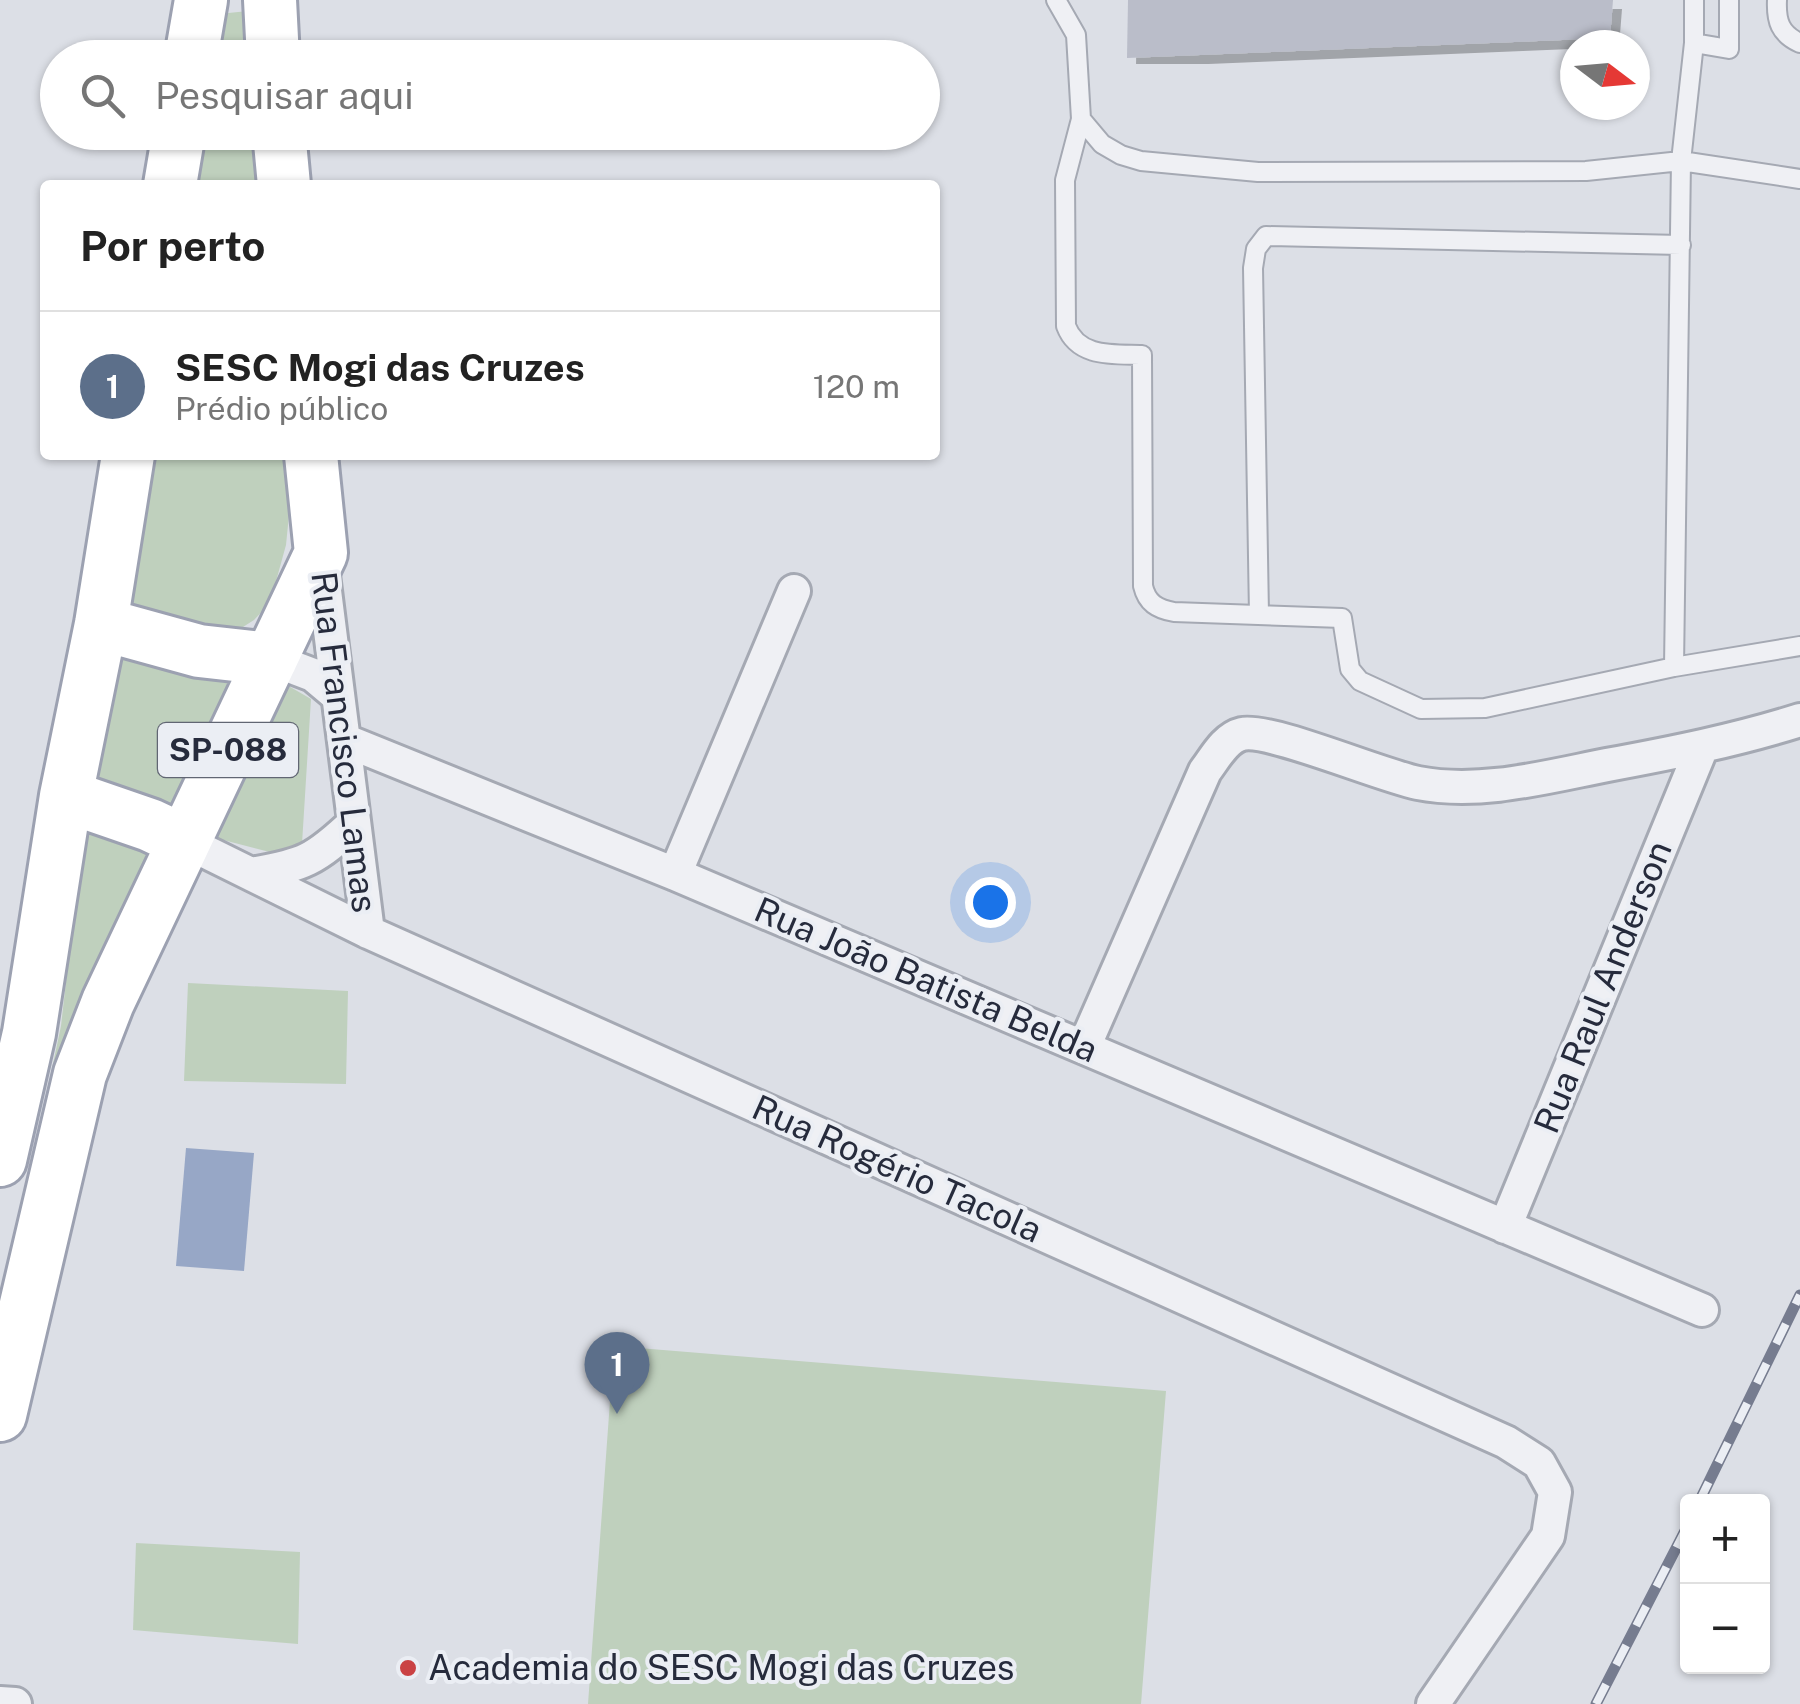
<!DOCTYPE html>
<html lang="pt">
<meta charset="utf-8">
<style>
body{margin:0;font-family:"Public Sans",sans-serif;background:#f2f2f2;color:#222}
.controls{position:absolute;right:30px;bottom:30px;display:grid;overflow:hidden;border-radius:10px;box-shadow:0 2px 8px #0004}
.controls button{width:90px;height:90px;display:grid;place-items:center;padding:0;border:0;border-bottom:2px solid #e0e0e0;background:#fff;color:#222;font:50px sans-serif}
.compass{position:absolute;left:1560px;top:30px;width:90px;height:90px;border-radius:50%;background:#fff;box-shadow:0 2px 8px #0004;rotate:106deg}
.you{position:absolute;left:990px;top:902px;width:35px;height:35px;margin:-25px;border:8px solid #fff;border-radius:50%;background:#1a73e8;box-shadow:0 0 0 15px #1a73e833}
.badge{display:grid;place-items:center;width:65px;height:65px;border-radius:50%;background:#ca4244;color:#fff;font-size:32px;font-weight:700}
.pin{position:absolute;translate:-50% -82px;filter:drop-shadow(0 2px 5px #0008)}
.pin::after{content:'';position:absolute;top:52px;width:35px;height:30px;background:inherit;clip-path:polygon(0 0,100% 0,50% 100%)}
.list{margin:0;padding:0;list-style:none}
h2{display:flex;justify-content:space-between;align-items:center;height:130px;margin:0;padding:0 40px;font-size:42px}
h2 small{font-size:32px;font-weight:400;color:#767676}
.list li{display:grid;grid-template-columns:65px 1fr auto;gap:30px;align-items:center;box-sizing:border-box;height:150px;padding:0 40px;border-top:2px solid #e0e0e0}
.list b{display:block;font-size:38px;white-space:nowrap}
.list p{margin:0;font-size:32px;white-space:nowrap;color:#767676}
.list em{font-size:32px;font-style:normal;color:#767676}
.icon{flex:none;width:55px;height:55px;fill:none;stroke:currentColor;stroke-width:2;stroke-linecap:round;stroke-linejoin:round}
.map{position:relative;flex:none;width:1800px;height:1704px;overflow:hidden}
.search{position:absolute;background:#fff;box-shadow:0 2px 8px #0004;left:40px;top:40px;width:900px;height:110px;display:flex;align-items:center;gap:25px;box-sizing:border-box;padding:0 35px;border-radius:55px;color:#767676;font-size:38px}
.panel{position:absolute;background:#fff;box-shadow:0 2px 8px #0004;left:40px;top:180px;width:900px;height:280px;border-radius:10px}
.map>svg:first-child{display:block}
.green{fill:#bfd0bd}
.water{fill:#97a7c6}
.building{fill:#babdc9;filter:url(#shadow)}
.lines{fill:none;stroke-linecap:round;stroke-linejoin:round}
.lane-casing{stroke:#a5a9b3;stroke-width:22}
.street-casing{stroke:#a5a9b3;stroke-width:38}
.primary-casing{stroke:#9ca1b1;stroke-width:58}
.lane{stroke:#eff0f4;stroke-width:18}
.street{stroke:#eff0f4;stroke-width:32}
.primary{stroke:#fff;stroke-width:52}
.rail-casing{stroke:#767c8f;stroke-width:11}
.rail{stroke:#ebeef4;stroke-width:8;stroke-dasharray:22;stroke-linecap:butt}
.poi-dot{fill:#ca4244;stroke:#ebeef4;stroke-width:4}
.labels{text-anchor:middle;stroke-width:8;stroke-linejoin:round;paint-order:stroke}
.shield{fill:#ebeef4;stroke:#616673;stroke-width:2.5}
.shield-label{font-size:32px;font-weight:bold;fill:#262b3c}
.street-label{font-size:35px;fill:#262b3c;stroke:#ebeef4}
.poi-label{font-size:35px;fill:#262b3c;stroke:#ebeef4;text-anchor:start}
</style>
<div class="map">
<svg width="1800" height="1704" viewBox="0 0 1800 1704">
<defs>
<filter id="shadow"><feDropShadow dx="9" dy="9" stdDeviation="0" flood-color="#0004"/></filter>
</defs>
<rect width="100%" height="100%" fill="#dcdfe6"/>
<path class="green" d="M248,11l7,46 -53,1 7,-43z
M189,133h73l4,52h-86z
M134,455h154l3,40 -5,50 -16,58 -16,17 -30,19 -92,-23 -18,-41z
M106,628c33,48 84,48 135,39l-241,647 61,-288z
M273,677l38,22 -10,161 -97,-25z
M188,983l160,8 -2,93 -162,-3z
M614,1346l552,45 -25,313h-553z
M136,1543l164,9 -2,92 -165,-14z"/>
<path class="water" d="M186,1148l68,5 -10,118 -68,-5z"/>
<path class="building" d="M1128,0h485l-3,38 -483,20z"/>
<g class="lines">
<defs>
<path id="lane" d="M1056,0l20,35 5,84 21,25 19,11 20,6 117,11 328,-1 95,-10 13,-118
M1694,0v43l35,6v-49
M1777,0c-1,21 3,34 23,43
M1081,119l-16,61 1,146c12,32 47,28 76,29l1,231c4,17 14,23 31,26l168,6 8,51 10,12 61,28 64,-1 189,-41 7,-506 119,18
M1259,614l-6,-346 3,-19 10,-13 415,9
M1674,667l126,-21"/>
<path id="street" d="M321,559l47,373
M271,659l42,16 25,21
M344,740l331,134 1027,436
M184,841l184,91 1138,510 33,21 16,29 -7,44 -115,168
M251,874c53,-9 64,-14 103,-51
M675,874l119,-283
M1084,1047l121,-276c10,-13 20,-33 37,-37 28,-6 137,41 176,49 62,12 128,-6 189,-18 65,-12 130,-25 193,-45
M1505,1227l197,-480
M0,1703l15,1"/>
<path id="primary" d="M270,0l3,58
M191,58l10,-58
M279,132l5,53
M170,185l9,-53
M101,624l98,27 72,8
M66,796l84,29 34,16
M0,1160l29,-127 37,-237 35,-172 27,-169
M0,1415l80,-341 28,-72 213,-449 -10,-98"/>
</defs>
<use href="#lane" class="lane-casing"/>
<use href="#street" class="street-casing"/>
<use href="#primary" class="primary-casing"/>
<use href="#lane" class="lane"/>
<use href="#street" class="street"/>
<use href="#primary" class="primary"/>
<defs>
<path id="rail" d="M1699,1502l101,-207
M1596,1704l92,-179"/>
</defs>
<use href="#rail" class="rail-casing"/>
<use href="#rail" class="rail"/>
</g>
<circle class="poi-dot" cx="408" cy="1668" r="10"/>
<g class="labels">
<rect class="shield" x="158" y="723" width="140" height="54" rx="8"/>
<g class="shield-label">
<text x="228" y="761">SP-088</text>
</g>
<g class="street-label">
<text transform="translate(344 742) rotate(83)" y="12">Rua Francisco Lamas</text>
<text transform="translate(926 980) rotate(23)" y="12">Rua João Batista Belda</text>
<text transform="translate(1603 987) rotate(-68)" y="12">Rua Raul Anderson</text>
<text transform="translate(897 1169) rotate(24)" y="12">Rua Rogério Tacola</text>
</g>
<g class="poi-label">
<text x="428" y="1680">Academia do SESC Mogi das Cruzes</text>
</g>
</g>
</svg>
<div class="controls">
<button>+</button>
<button>−</button>
</div>
<svg class="compass" viewBox="-18 -18 36 36"><path d="M0-13l5 13h-10z" fill="#e53935"/><path d="M0 13l5-13h-10z" fill="#767676"/></svg>
<div class="you"></div>
<div class="pin badge" style="left:617px;top:1414px;background:#5c6f8a">1</div>
<div class="search"><svg class="icon" aria-label="search" viewBox="0 0 24 24"><circle cx="10" cy="10" r="6"/><path d="M15 15l6 6"/></svg>Pesquisar aqui</div>
<section class="panel">
<h2>Por perto<small></small></h2>
<ul class="list">
<li><span class="badge" style="background:#5c6f8a">1</span><div><b>SESC Mogi das Cruzes</b><p>Prédio público</p></div><em>120 m</em></li>
</ul>
</section>
</div>
